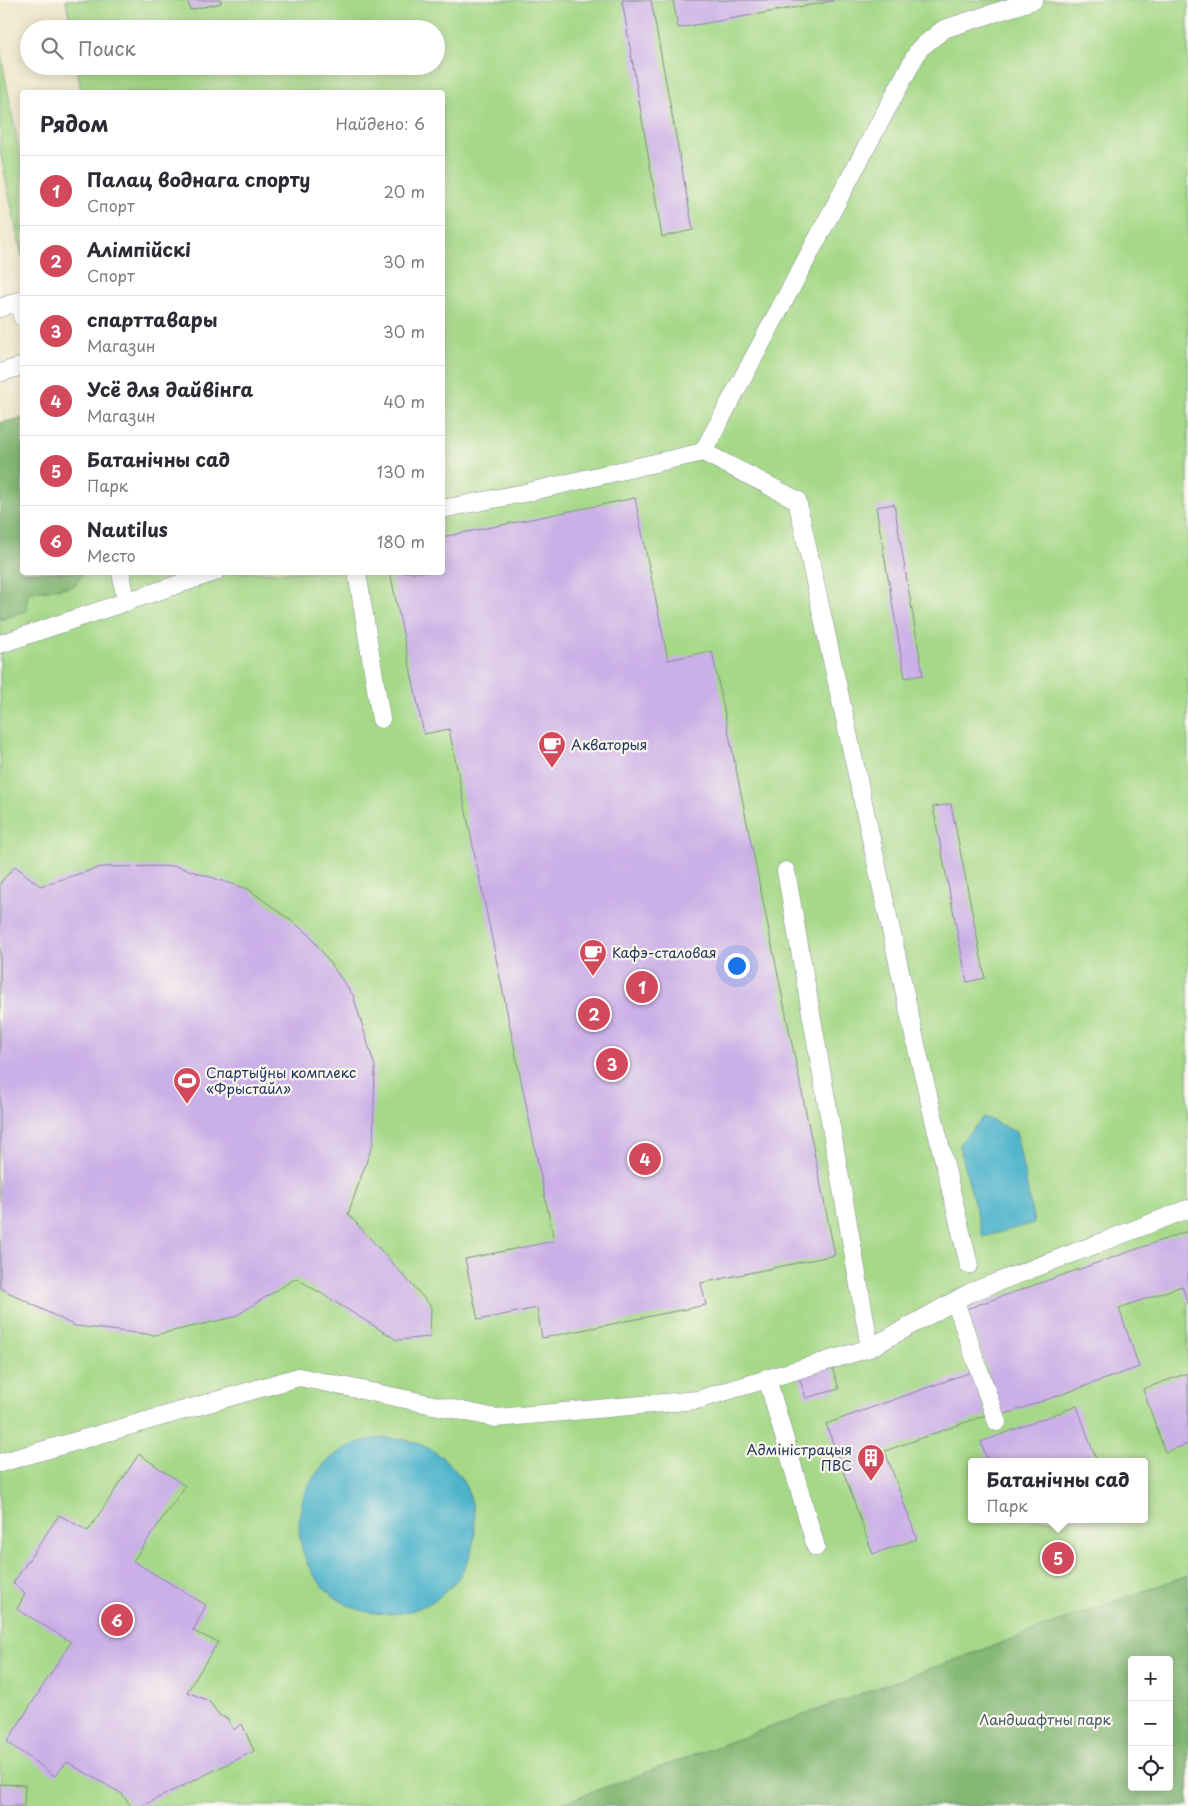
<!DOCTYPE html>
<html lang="ru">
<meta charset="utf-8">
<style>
body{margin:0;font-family:"Playpen Sans",sans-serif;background:#f2f2f3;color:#2b2b33}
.controls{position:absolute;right:15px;bottom:15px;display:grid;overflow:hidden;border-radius:5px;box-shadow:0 2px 12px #0003}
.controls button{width:45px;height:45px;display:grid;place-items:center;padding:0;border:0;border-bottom:1px solid #e1e1e2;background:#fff;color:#2b2b33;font:25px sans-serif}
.you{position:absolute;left:736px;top:965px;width:18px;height:18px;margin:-12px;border:4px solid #fff;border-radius:50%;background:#1a73e8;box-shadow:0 0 0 8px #1a73e833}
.badge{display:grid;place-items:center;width:32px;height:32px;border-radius:50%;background:#d1495b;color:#fff;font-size:16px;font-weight:700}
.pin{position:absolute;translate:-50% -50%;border:2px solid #fff;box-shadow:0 1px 5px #0006}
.popup{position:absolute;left:968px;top:1458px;width:180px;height:65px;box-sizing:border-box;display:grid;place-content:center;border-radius:5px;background:#fff;filter:drop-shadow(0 1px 4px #0005);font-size:16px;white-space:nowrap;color:#7c7c81}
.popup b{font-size:19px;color:#2b2b33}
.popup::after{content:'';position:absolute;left:50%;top:100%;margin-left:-10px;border:10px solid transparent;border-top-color:#fff}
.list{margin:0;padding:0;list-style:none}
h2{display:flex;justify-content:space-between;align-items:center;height:65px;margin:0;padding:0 20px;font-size:21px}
h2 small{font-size:16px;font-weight:400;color:#7c7c81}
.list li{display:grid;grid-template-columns:32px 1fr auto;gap:15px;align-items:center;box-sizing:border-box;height:70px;padding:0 20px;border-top:1px solid #e1e1e2}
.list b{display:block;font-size:19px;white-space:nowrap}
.list p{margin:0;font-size:16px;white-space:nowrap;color:#7c7c81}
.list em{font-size:16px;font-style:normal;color:#7c7c81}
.icon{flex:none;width:28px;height:28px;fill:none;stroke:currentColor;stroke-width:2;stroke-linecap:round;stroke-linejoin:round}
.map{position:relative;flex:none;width:1188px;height:1806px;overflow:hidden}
.search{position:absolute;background:#fff;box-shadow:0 2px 12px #0003;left:20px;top:20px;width:425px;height:55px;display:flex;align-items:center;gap:12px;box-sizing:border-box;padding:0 18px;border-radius:28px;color:#7c7c81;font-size:19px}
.panel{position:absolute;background:#fff;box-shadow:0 2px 12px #0003;left:20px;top:90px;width:425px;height:485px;border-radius:5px}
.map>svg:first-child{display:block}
.green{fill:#a5d887;stroke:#608472;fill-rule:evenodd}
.forest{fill:#84b874;stroke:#507469;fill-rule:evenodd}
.water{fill:#4eb4cc;stroke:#347295}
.building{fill:#cbafe7}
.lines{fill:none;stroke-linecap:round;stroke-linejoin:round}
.service-casing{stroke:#848a94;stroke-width:19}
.service{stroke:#fff;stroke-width:18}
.labels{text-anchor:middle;stroke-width:4.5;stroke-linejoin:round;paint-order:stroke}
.poi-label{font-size:14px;fill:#1b2f5e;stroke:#fbf7ec;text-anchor:start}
.park-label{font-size:14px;fill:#3e5968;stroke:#fbf7ec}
</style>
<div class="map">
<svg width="1188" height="1806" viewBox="0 0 1188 1806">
<rect width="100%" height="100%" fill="#fbf7ec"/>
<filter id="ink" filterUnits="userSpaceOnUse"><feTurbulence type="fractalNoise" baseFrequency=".02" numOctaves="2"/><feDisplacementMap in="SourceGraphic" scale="10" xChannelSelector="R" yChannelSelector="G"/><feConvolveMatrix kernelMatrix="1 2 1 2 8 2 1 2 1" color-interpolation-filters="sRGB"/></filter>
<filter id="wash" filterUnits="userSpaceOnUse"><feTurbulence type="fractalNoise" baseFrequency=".0096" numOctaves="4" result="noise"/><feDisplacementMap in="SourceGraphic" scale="20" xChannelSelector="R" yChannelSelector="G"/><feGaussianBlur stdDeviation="1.12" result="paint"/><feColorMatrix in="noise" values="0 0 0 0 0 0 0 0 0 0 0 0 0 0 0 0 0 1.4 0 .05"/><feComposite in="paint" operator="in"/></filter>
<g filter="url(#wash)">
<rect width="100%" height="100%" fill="#eee6c9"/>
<path class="green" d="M66,0h1122v1806h-1188v-1358l22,124h420v-480h-361l-4,-26h359v-37h-365zM972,1462h172v57h-172zM1132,1660h37v127h-37z
M0,50l22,117v90l-22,-106z"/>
<path class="forest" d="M22,418v154l61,1 -8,13 -48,7 1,17 -28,10v-197z
M1188,1575v231h-634zM1132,1660h37v127h-37z"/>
<path class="water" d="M984,1117l32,15 18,91 -51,14 -24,-93z
M299 1526a88 88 0 1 1 176 0a88 88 0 1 1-176 0Z"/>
<g id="blocks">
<path class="building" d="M188,0h33v3l-31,7z
M622,0h29l42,230 -31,7z
M673,0h160v1l-155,27z
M635,498l33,162 44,-9 123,604 -134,28 5,22 -164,33 -5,-30 -59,12 -13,-61 89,-18 -105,-512 -25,5 -34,-162h52v-35z
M894,504l29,171 -18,3 -29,-171z
M951,804l34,174 -18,4 -34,-175z
M15,866l25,20 61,-19 75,-1 72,23 61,45 44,61 22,72 -2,76 -25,71 83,92 -1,31 -33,3 -101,-62 -62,39 -79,18 -80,-9 -75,-38v-405z
M1188,1231v73l-6,-18 -63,22 20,59 -136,48 -37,-106z
M832,1367l7,22 -33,9 -7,-21z
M971,1372l15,43 -101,36 32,88 -44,15 -47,-130z
M1188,1373v71l-23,8 -22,-63z
M1077,1406l20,56h-109l-7,-20z
M139,1454l46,32 -52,75 73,44 -13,26 25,11 -31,50 22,9 10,14 9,4 5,11 9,-6 12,27 -112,55h-11l-9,-12 -55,-32 -12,14 -48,-34 64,-100 -54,-33 8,-15 -12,-11 46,-68 29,16z
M0,1784l25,1 -1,21h-24z"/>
</g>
</g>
<g filter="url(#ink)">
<use href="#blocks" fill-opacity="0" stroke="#848a94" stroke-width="1"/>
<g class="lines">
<defs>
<path id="service" d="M0,308l19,-7 3,16
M0,373l22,-7
M703,452l216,-403 25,-20 90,-29
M442,509l82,-16 179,-41 94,48 120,549 52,216
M121,572l5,30
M357,572l24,147
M0,644l215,-72
M955,1301l42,121
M870,1348l99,-55 219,-84
M767,1378l49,169
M0,1463l299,-86 197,41 201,-18 173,-52 -84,-477"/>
</defs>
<use href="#service" class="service-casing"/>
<use href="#service" class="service"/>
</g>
</g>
<defs>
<symbol id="cafe-pin" viewBox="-11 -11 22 30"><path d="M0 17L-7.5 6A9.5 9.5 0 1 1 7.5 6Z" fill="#d1495b" stroke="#fbf7ec"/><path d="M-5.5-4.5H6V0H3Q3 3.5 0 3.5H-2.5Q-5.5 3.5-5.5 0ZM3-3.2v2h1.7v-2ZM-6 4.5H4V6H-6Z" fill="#fff"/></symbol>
<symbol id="stadium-pin" viewBox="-11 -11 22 30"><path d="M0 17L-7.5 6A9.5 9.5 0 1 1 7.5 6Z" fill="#d1495b" stroke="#fbf7ec"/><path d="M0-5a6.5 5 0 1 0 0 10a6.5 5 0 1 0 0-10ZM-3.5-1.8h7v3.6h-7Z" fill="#fff"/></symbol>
<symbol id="building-pin" viewBox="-11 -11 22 30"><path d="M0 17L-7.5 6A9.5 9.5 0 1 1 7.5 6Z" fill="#d1495b" stroke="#fbf7ec"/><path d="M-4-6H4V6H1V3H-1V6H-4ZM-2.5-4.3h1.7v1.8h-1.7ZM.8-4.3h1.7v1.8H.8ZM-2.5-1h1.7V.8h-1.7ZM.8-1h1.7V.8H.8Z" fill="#fff"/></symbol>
</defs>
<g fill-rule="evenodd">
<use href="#cafe-pin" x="536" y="729" width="32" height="43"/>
<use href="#cafe-pin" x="577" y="937" width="32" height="43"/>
<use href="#stadium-pin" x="171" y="1065" width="32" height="43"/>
<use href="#building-pin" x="855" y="1442" width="32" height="43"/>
</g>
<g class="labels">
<g class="poi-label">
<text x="571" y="750">Акваторыя</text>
<text x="612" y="958">Кафэ-сталовая</text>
<text x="206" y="1078">Спартыўны комплекс<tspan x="206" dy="16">«Фрыстайл»</tspan></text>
<text x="852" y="1455" text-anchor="end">Адміністрацыя<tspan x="852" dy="16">ПВС</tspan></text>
</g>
<g class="park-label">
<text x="1045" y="1725">Ландшафтны парк</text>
</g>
</g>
</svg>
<div class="controls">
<button>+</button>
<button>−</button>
<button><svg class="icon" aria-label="locate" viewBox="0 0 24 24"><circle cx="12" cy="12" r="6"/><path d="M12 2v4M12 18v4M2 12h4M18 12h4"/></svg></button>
</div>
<div class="you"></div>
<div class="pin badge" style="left:642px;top:987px">1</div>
<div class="pin badge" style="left:594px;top:1014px">2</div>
<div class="pin badge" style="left:612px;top:1064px">3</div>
<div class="pin badge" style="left:645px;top:1159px">4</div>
<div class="pin badge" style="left:1058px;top:1558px">5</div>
<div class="popup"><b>Батанічны сад</b>Парк</div>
<div class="pin badge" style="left:117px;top:1620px">6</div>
<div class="search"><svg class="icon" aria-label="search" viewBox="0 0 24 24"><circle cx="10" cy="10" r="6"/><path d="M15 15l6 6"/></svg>Поиск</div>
<section class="panel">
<h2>Рядом<small>Найдено: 6</small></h2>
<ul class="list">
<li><span class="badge">1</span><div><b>Палац воднага спорту</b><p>Спорт</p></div><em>20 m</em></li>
<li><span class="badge">2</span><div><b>Алімпійскі</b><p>Спорт</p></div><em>30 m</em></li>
<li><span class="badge">3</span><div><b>спарттавары</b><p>Магазин</p></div><em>30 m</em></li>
<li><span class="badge">4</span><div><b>Усё для дайвінга</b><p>Магазин</p></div><em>40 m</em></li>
<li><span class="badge">5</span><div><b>Батанічны сад</b><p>Парк</p></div><em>130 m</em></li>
<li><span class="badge">6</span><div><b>Nautilus</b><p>Место</p></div><em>180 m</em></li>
</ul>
</section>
</div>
